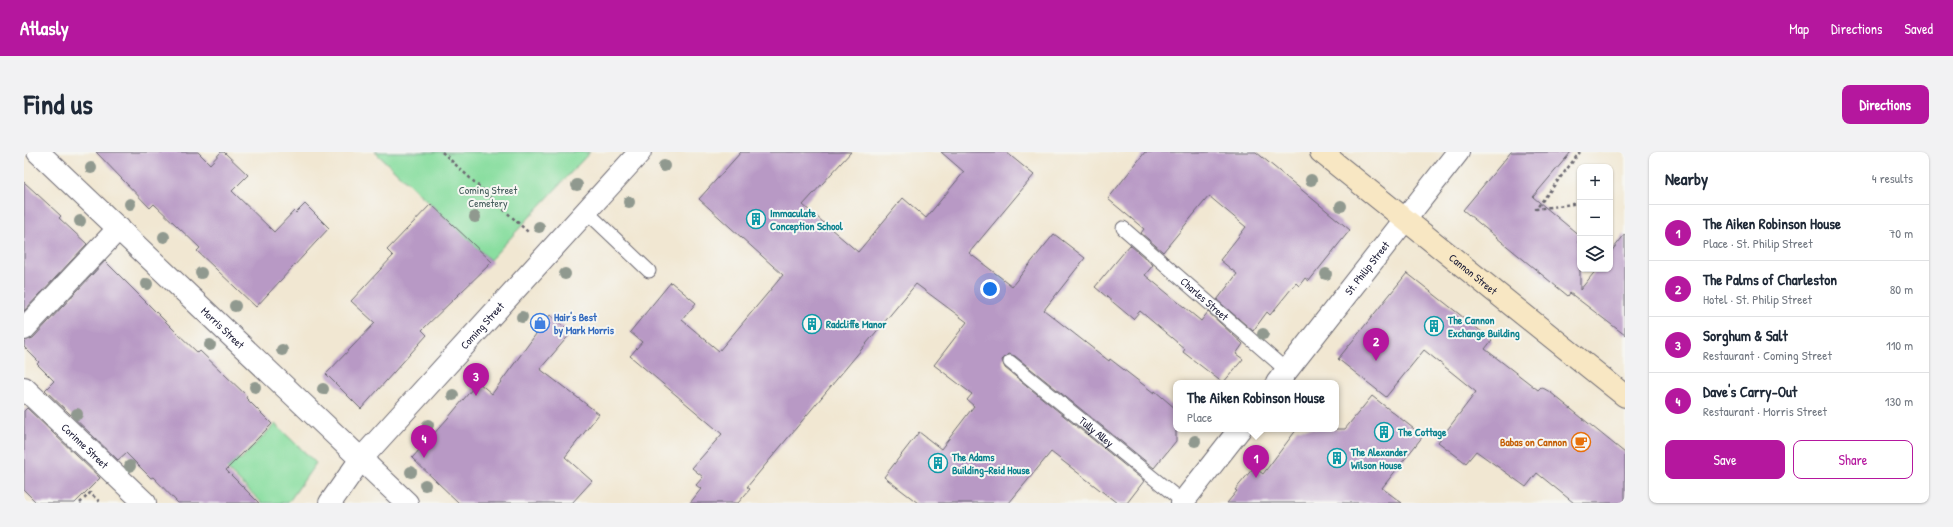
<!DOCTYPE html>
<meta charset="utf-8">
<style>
body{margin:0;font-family:"Patrick Hand",sans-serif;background:#f2f2f3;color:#1f2937}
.controls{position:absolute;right:12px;top:12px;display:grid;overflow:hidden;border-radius:8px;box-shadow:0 1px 3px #0004}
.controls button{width:36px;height:36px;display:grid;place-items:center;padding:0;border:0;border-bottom:1px solid #e0e1e3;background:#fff;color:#1f2937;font:20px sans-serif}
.you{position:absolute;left:966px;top:137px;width:14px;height:14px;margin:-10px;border:3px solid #fff;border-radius:50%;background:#1a73e8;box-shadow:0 0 0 6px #1a73e833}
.badge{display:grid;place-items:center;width:26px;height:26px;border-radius:50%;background:#b5179e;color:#fff;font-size:13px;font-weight:700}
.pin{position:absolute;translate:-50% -33px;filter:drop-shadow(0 1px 2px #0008)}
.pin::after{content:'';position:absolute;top:21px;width:14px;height:12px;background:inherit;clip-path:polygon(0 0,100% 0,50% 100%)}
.popup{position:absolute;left:1149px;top:228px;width:166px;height:52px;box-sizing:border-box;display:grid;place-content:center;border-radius:8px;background:#fff;filter:drop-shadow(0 1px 3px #0005);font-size:13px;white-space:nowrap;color:#747a83}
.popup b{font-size:15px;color:#1f2937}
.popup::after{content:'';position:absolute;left:50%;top:100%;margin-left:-8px;border:8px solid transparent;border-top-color:#fff}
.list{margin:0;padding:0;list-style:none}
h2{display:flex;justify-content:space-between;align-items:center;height:52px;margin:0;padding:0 16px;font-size:17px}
h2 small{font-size:13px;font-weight:400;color:#747a83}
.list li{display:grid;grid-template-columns:26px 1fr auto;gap:12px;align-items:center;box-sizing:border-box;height:56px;padding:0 16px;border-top:1px solid #e0e1e3}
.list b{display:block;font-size:15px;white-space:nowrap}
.list p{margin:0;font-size:13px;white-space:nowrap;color:#747a83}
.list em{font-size:13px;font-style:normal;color:#747a83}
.actions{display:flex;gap:8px;padding:12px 16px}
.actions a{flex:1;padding:9px 0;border:1px solid #b5179e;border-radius:8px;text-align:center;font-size:14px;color:#b5179e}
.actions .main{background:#b5179e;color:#fff}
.icon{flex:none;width:22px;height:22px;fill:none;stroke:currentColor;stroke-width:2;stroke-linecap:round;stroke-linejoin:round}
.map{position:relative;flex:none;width:1601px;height:351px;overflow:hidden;border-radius:8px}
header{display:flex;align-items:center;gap:24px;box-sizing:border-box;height:56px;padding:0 20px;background:#b5179e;color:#fff}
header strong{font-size:19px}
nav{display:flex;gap:22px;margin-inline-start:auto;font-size:14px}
.intro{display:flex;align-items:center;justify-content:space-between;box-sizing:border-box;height:96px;padding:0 24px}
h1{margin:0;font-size:28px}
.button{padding:10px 18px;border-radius:8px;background:#b5179e;color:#fff;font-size:14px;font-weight:700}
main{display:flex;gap:24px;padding:0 24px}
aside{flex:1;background:#fff;border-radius:8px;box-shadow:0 1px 3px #0004}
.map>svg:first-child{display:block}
.green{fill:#8adea0;stroke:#56806e}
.building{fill:#b899c5}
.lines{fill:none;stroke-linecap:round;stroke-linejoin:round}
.service-casing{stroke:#6a6770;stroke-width:15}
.minor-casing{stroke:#6a6770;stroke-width:24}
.tertiary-casing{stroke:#6a6770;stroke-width:24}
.secondary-casing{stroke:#6a6770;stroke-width:24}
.path{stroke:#6a6770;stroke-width:2.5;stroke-dasharray:3 3;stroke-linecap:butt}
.service{stroke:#fff;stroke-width:13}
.minor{stroke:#fff;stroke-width:22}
.tertiary{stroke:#fff;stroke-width:22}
.secondary{stroke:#f8e7c3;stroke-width:22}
.tree{fill:#90998f}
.labels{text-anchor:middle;stroke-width:4;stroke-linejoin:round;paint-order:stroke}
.park-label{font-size:11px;fill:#415a59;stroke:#f6f6f2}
.culture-label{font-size:11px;font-weight:bold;fill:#0d838f;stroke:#f6f6f2;text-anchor:start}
.street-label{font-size:11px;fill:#22223b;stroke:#f6f6f2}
.shop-label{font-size:11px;font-weight:bold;fill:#366cbe;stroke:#f6f6f2;text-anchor:start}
.food-label{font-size:11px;font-weight:bold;fill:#c56008;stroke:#f6f6f2;text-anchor:end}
</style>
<header>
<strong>Atlasly</strong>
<nav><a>Map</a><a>Directions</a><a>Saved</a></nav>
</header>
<div class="intro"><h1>Find us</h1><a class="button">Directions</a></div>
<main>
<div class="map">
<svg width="1601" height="351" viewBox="0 0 1601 351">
<rect width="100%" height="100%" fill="#f6f6f2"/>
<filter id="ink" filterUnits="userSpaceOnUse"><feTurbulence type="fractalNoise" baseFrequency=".025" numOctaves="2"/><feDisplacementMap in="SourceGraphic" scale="8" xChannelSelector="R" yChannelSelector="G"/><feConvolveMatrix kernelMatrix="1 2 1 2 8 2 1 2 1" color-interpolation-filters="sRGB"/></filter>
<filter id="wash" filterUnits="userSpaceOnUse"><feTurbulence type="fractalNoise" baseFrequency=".012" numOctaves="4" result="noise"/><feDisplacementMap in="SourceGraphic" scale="16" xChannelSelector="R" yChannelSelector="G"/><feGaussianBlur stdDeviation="0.9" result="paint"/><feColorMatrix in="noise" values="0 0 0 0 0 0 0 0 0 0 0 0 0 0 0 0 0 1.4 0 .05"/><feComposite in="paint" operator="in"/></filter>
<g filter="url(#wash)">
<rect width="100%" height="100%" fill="#f1e7d2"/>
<path class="green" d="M351,0h215l-100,108z
M251,272l41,39 -28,40h-26l-35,-34 11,-11 2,2z"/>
<g id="blocks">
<path class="building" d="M72,0h102l12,12 11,-12h3l24,23 -16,16 42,41 20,-21 2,2 9,-9 24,24 -73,79 -59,-56 3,-3 -46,-44 -4,4z
M717,0h110l-48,53 55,47 45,-54 23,20 38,-46 -23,-20h65l28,23 -65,78 43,33 42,-52 31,24 -41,52 65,51 1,-2 44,34 1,-2 21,18v32l-22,27 -139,-112 -7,-2 -6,6 3,8 139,113 -17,22h-10l-66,-51 -42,51h-91l-34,-26 35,-45 22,17 33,-43 -7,-6 5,-6 -38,-29 33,-43 -51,-38 -169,203 3,2 -12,14h-48l11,-14 -5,-4 7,-8 -11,-9 30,-34 -92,-78 12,-14 -12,-10 41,-50 25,21 -14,17 37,31 64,-76 -84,-76z
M1121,0h111l94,78 -41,51 -4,-3 -6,8 -3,-3 -26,32 -3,-3 -14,19 -36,-31 20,-26 -17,-14 26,-33 -37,-31 -46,56 -22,-19 3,-4 -36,-30z
M1487,0h60l-38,45 47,39v54l17,-21h13v-16l15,-19v101l-55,-42 -2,3 -105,-86z
M0,30l37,34 -2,2 28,26 -63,67z
M407,52l61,58 -70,68 5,5 -66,74 -35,-35 49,-51 -24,-22 42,-45 -6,-6z
M1106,93l23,20 -8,10 56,46 7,-9 35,32 -7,10 7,5 -20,24 -40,-31 2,-3 -45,-38 -7,8 -38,-32z
M81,109l71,71 22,21 2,-2 47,45 -1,2 26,26 -46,46 33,33h-81l-25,-26 -2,1 -25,-25 -8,7 -73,-70 9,-9 -17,-17 2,-2 -15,-15v-6l9,-3z
M1383,121l85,67 -7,9 53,41 3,-3 9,5 75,61v50h-51l-37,-30 -11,14 -50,-36 -10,12 -28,-21 38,-50 -52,-42 -38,47 -48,-38z
M526,163l21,18 -31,36 59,45 -34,43 27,24 -20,22h-113l-47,-45 36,-40 30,-36 14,12z
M1348,244l51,40 -41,52 20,15h-175l10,-12 -2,-1 19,-23 9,7 34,-45h48z
M3,256l73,70 -25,25h-38l-13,-13v-79z"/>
</g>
</g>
<g filter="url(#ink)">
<use href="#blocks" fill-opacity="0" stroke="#6a6770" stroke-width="1"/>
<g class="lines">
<defs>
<g id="service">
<path d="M562,59l63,60"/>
<path id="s1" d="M1099,76l163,142"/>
<path id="s2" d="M986,210l173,140"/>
</g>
<g id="minor">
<path id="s3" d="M14,0l369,351"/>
<path d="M0,177l95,-101"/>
<path id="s4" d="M1253,231l181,-231"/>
<path id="s5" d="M0,236l121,115"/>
<path d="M1158,351l58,-74"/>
</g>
<g id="tertiary">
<path id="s6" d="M306,351l31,-44 279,-307"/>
</g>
<g id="secondary">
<path id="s7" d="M1297,0l304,244"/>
</g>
</defs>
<use href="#service" class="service-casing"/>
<use href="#minor" class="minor-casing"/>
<use href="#tertiary" class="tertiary-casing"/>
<use href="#secondary" class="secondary-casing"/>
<path class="path" d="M418,0l86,80
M1556,51l-44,6 44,-57
M1554,91l2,-3
M56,351l10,-10 11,10"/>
<use href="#service" class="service"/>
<use href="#minor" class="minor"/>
<use href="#tertiary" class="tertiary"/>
<use href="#secondary" class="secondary"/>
</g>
<g class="tree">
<circle cx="640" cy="14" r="6"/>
<circle cx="67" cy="16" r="6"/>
<circle cx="1287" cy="28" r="6"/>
<circle cx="553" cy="33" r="6"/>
<circle cx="605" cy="50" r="6"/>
<circle cx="106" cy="52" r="6"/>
<circle cx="1317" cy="54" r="6"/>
<circle cx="451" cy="65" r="6"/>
<circle cx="56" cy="69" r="6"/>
<circle cx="515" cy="75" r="6"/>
<circle cx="140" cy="85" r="6"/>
<circle cx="177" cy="121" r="6"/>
<circle cx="541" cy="122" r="6"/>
<circle cx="1302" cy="122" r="6"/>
<circle cx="123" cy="132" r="6"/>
<circle cx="211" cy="154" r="6"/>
<circle cx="498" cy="165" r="6"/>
<circle cx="1239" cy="182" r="6"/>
<circle cx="186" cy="193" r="6"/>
<circle cx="258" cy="198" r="6"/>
<circle cx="231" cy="235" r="6"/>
<circle cx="299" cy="237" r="6"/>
<circle cx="429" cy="243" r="6"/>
<circle cx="53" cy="262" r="6"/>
<circle cx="404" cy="273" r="6"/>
<circle cx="1171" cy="289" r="6"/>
<circle cx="106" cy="314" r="6"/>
<circle cx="387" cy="320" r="6"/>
<circle cx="401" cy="333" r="6"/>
</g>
</g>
<defs>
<symbol id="building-ring" viewBox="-11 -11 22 22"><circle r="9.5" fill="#f6f6f2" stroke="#0f9aa8" stroke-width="1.5"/><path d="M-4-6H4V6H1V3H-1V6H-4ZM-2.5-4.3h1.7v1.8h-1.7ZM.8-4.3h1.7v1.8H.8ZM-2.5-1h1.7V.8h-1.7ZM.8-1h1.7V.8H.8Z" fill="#0f9aa8"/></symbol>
<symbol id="shop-ring" viewBox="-11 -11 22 22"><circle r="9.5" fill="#f6f6f2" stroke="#3f7fe0" stroke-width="1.5"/><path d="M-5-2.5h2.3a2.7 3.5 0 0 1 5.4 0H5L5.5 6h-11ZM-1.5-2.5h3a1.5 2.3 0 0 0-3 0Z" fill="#3f7fe0"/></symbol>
<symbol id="cafe-ring" viewBox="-11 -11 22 22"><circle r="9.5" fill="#f6f6f2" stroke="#e8710a" stroke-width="1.5"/><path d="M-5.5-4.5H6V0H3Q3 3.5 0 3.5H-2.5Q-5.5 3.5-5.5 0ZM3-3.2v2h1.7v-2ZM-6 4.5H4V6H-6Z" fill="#e8710a"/></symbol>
</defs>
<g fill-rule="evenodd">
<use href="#building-ring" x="721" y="56" width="22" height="22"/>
<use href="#shop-ring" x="505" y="160" width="22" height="22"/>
<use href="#building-ring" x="777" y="161" width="22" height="22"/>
<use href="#building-ring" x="1399" y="163" width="22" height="22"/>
<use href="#building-ring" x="1349" y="269" width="22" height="22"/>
<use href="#cafe-ring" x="1546" y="279" width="22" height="22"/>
<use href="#building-ring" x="1302" y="295" width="22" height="22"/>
<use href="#building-ring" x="903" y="300" width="22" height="22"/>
</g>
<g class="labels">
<g class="park-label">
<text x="464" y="42">Coming Street<tspan x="464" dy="13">Cemetery</tspan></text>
</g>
<g class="culture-label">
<text x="746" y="65">Immaculate<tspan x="746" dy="13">Conception School</tspan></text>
<text x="1424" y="172">The Cannon<tspan x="1424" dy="13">Exchange Building</tspan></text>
<text x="802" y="176">Radcliffe Manor</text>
<text x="1374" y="284">The Cottage</text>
<text x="1327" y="304">The Alexander<tspan x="1327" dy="13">Wilson House</tspan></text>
<text x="928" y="309">The Adams<tspan x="928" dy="13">Building–Reid House</tspan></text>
</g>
<g class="street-label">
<text dy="4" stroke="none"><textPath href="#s4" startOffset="146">St. Philip Street</textPath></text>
<text dy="4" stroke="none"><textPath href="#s7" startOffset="195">Cannon Street</textPath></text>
<text dy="4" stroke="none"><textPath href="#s1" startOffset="108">Charles Street</textPath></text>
<text dy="4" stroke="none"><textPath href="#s6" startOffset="234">Coming Street</textPath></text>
<text dy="4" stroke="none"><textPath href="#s3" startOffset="255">Morris Street</textPath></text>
<text dy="4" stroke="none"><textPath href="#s2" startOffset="111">Tully Alley</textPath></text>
<text dy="4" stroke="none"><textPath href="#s5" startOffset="84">Corinne Street</textPath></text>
</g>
<g class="shop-label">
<text x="530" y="169">Hair's Best<tspan x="530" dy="13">by Mark Morris</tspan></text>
</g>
<g class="food-label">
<text x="1543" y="294">Babas on Cannon</text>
</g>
</g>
</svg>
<div class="controls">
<button>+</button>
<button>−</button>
<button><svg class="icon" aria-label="layers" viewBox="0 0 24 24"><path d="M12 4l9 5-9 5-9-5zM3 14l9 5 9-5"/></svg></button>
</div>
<div class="you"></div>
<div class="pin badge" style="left:1232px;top:326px">1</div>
<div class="popup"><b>The Aiken Robinson House</b>Place</div>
<div class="pin badge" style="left:1352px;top:209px">2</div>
<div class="pin badge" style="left:452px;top:244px">3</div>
<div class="pin badge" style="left:400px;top:306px">4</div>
</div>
<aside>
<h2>Nearby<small>4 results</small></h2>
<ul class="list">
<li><span class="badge">1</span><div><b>The Aiken Robinson House</b><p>Place · St. Philip Street</p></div><em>70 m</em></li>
<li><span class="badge">2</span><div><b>The Palms of Charleston</b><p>Hotel · St. Philip Street</p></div><em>80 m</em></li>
<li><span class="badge">3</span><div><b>Sorghum &amp; Salt</b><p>Restaurant · Coming Street</p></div><em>110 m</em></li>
<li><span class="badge">4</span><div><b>Dave's Carry-Out</b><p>Restaurant · Morris Street</p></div><em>130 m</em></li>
</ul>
<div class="actions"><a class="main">Save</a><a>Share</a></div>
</aside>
</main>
